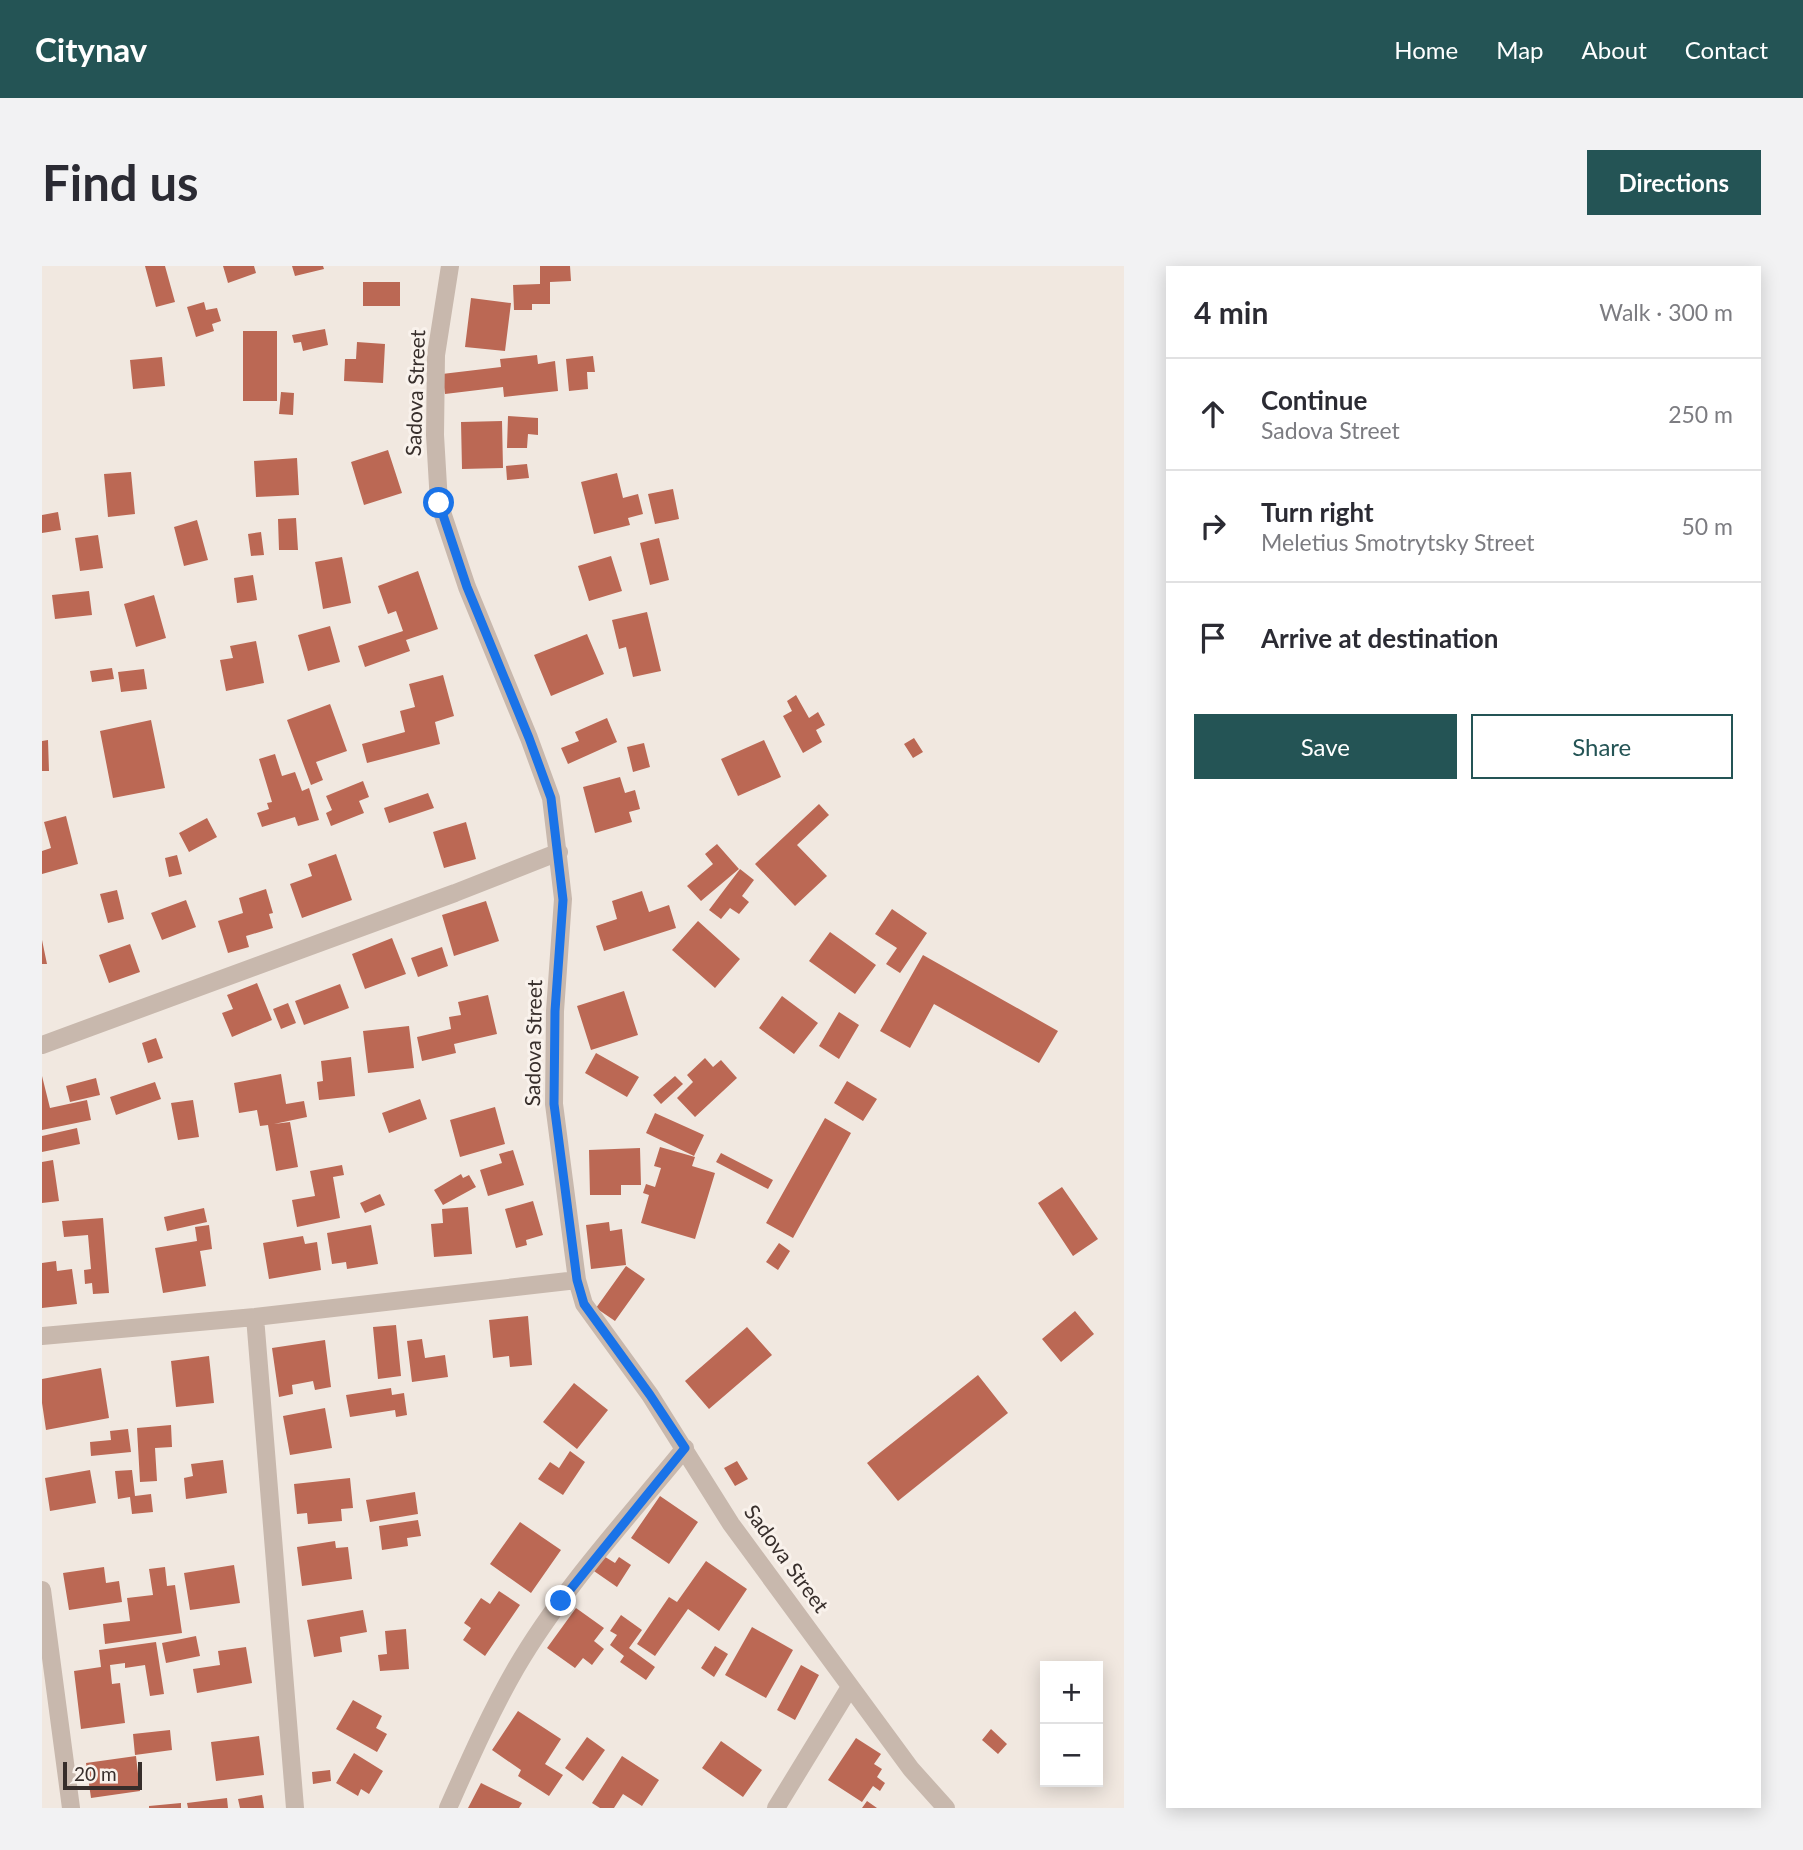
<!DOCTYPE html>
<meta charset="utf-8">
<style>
body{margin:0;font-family:Lato,sans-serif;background:#f2f2f3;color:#2b2b33}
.controls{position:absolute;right:21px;bottom:21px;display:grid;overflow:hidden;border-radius:0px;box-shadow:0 4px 18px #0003}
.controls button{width:63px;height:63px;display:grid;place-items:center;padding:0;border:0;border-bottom:2px solid #e1e1e2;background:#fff;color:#2b2b33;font:35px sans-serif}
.scale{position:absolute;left:21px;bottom:18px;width:79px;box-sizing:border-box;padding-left:7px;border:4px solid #372e2b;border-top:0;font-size:19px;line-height:24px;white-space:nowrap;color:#372e2b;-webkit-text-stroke:5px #f9f2ec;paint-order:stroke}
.stop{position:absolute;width:21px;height:21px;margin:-16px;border:5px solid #1a73e8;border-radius:50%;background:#fff}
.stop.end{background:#1a73e8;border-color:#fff;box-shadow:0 2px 7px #0008}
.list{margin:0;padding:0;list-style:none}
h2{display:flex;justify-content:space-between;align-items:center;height:91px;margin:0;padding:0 28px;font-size:30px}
h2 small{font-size:23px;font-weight:400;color:#7c7c81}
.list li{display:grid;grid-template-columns:46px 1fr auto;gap:21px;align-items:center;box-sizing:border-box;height:112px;padding:0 28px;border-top:2px solid #e1e1e2}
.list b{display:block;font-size:26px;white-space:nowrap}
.list p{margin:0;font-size:23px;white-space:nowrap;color:#7c7c81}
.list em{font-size:23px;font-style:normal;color:#7c7c81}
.actions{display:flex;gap:14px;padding:21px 28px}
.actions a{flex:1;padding:16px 0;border:2px solid #245455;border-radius:0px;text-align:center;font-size:24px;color:#245455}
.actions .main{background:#245455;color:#fff}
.icon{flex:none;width:38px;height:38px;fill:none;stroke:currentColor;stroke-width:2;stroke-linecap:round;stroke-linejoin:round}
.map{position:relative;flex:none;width:1082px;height:1542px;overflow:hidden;border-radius:0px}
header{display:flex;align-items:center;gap:42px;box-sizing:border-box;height:98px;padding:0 35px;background:#245455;color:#fff}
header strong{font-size:33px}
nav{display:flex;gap:38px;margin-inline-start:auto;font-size:24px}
.intro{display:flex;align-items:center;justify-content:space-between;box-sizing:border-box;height:168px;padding:0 42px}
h1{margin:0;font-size:49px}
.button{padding:18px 32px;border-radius:0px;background:#245455;color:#fff;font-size:24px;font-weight:700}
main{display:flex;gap:42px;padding:0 42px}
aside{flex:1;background:#fff;border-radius:0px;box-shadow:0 4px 18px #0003}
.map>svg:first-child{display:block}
.building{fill:#bb6854}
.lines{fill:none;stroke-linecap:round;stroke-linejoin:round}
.minor{stroke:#c8b8ad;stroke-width:18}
.route{stroke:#1a73e8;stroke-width:9}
.labels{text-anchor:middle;stroke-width:6;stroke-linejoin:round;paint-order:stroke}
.street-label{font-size:21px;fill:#372e2b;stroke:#f9f2ec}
</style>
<header>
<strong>Citynav</strong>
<nav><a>Home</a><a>Map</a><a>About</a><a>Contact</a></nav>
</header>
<div class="intro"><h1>Find us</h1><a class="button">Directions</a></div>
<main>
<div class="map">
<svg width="1082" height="1542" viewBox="0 0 1082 1542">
<rect width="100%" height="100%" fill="#f1e8e0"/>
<path class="building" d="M103,0h20l10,36 -19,5z
M181,0h31l2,7 -28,10z
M250,0h31l1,3 -29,7z
M498,0h30l1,15 -21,1v22h-18v6h-18l-1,-25 27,-1z
M321,16h37v24h-37z
M429,32l40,5 -6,48 -40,-4z
M162,36l2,8 11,-2 4,13 -9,3 2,7 -18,6 -9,-30z
M283,63l3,16 -25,6 -2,-9 -7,1 -2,-8z
M201,65h34v70h-34z
M315,76l28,2 -2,39 -39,-2 1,-22h11z
M495,89l1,9 17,-3 3,30 -54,6 -1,-10 -58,7 -3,-20 59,-7 -1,-8z
M551,90l2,16h-8l1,17 -19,2 -3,-32z
M120,91l3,29 -32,3 -3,-29z
M239,126l13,1 -1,22 -14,-1z
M466,150l30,2v17l-10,-1 -1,14h-20z
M460,155l1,47 -41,1 -1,-47z
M346,184l14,43 -38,12 -13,-43z
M255,192l2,37 -43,2 -2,-36z
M485,198l2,14 -22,2 -1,-14z
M89,206l4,42 -27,3 -4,-43z
M575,207l6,25 15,-4 5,20 -15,4 2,7 -36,9 -13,-52z
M631,223l6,30 -24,5 -7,-30z
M16,246l3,18 -19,3v-18z
M254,252l2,32h-19l-1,-31z
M155,254l11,40 -24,6 -10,-39z
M219,266l3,23 -13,1 -3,-22z
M56,269l5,33 -23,3 -5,-33z
M617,272l10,42 -19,5 -10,-42z
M569,290l11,35 -33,10 -11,-35z
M300,291l9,46 -28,6 -8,-47z
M376,305l20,58 -32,11 4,11 -45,16 -7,-21 45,-15 -7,-20 -8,3 -10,-28z
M211,309l4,25 -20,3 -3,-25z
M47,325l3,24 -37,4 -3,-24z
M112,329l12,43 -30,9 -12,-43z
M605,346l14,59 -28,6 -7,-30 -7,2 -7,-29z
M288,360l10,36 -32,9 -10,-36z
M545,368l17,40 -53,22 -17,-41z
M214,375l8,42 -38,8 -6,-31 13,-2 -3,-12z
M70,402l2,11 -22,3 -2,-11z
M102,403l3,20 -26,3 -3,-20z
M401,409l11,41 -19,6 5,22 -73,19 -5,-19 43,-12 -5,-21 15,-4 -6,-23z
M754,429l13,23 9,-6 7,13 -9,5 6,12 -19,11 -20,-37 9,-5 -5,-10z
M288,438l17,47 -31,11 7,18 -12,5 -24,-65z
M565,452l10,24 -49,22 -7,-16 18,-7 -4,-9z
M109,454l14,68 -52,10 -13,-67z
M872,472l9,14 -10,6 -9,-14z
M6,474l1,31h-7v-30z
M722,474l17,37 -43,19 -17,-37z
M602,477l6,24 -17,5 -6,-25z
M233,488l7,22 13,-4 7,19 7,-3 10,32 -21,6 -3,-9 -33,10 -5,-14 12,-4 -2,-6 5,-1 -13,-43z
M578,511l5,16 10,-3 5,19 -11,3 3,10 -37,11 -12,-46z
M321,515l6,16 -10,4 5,12 -33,13 -5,-13 6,-3 -6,-14z
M386,527l6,15 -45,15 -5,-15z
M777,538l10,11 -32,30 30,31 -32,30 -40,-42z
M24,550l12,48 -36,10v-23l9,-3 -7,-26z
M165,552l10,19 -28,15 -10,-19z
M424,556l10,37 -32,9 -11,-36z
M675,578l22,25 -38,32 -14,-15 26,-22 -8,-10z
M294,588l16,46 -50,18 -12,-34 22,-8 -4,-12z
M135,589l5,19 -13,3 -4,-19z
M698,603l14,11 -12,16 7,6 -10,12 -9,-6 -9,11 -12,-9z
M224,623l7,24 -4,1 4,14 -27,8 3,11 -21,6 -10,-32 25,-8 -4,-15z
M75,624l7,29 -16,4 -8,-29z
M600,625l7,21 20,-7 7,23 -72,23 -8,-25 21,-7 -5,-18z
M144,634l10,27 -34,13 -11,-27z
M444,635l13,40 -45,15 -12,-41z
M850,643l35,24 -27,40 -14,-9 11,-16 -22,-14z
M656,655l42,38 -25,29 -43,-38z
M788,666l46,33 -21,29 -46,-33z
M350,672l14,36 -41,15 -13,-35z
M0,674l5,24h-5z
M88,678l10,28 -31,11 -10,-28z
M400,681l6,19 -30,11 -7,-19z
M881,689l135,76 -19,32 -105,-59 -24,44 -30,-17z
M215,717l15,37 -40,17 -10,-24 11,-4 -6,-14z
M298,718l9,24 -45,17 -9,-24z
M582,725l14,44 -47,15 -14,-44z
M446,729l9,39 -43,10 2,9 -34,8 -5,-24 34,-8 -2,-12 12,-2 -3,-13z
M740,730l36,27 -24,31 -35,-26z
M246,737l8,20 -15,6 -8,-20z
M797,746l20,13 -20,34 -20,-13z
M367,760l5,42 -46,5 -5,-42z
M114,772l7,20 -15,5 -6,-20z
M554,787l43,24 -12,20 -42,-24z
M309,791l4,39 -36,4 -2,-18 6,-1 -2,-20z
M663,792l8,9 8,-7 16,18 -42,39 -18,-19 16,-16 -6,-7z
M239,808l5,30 18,-3 3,16 -33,7 16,-2 8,45 -22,4 -8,-46 -8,1 -3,-16 -18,3 -5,-30z
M0,810l8,32 37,-8 4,20 -49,10z
M633,810l8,8 -22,20 -8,-9z
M54,812l4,17 -30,7 -4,-16z
M805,815l30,18 -14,22 -29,-18z
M113,816l6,17 -45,16 -6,-18z
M378,833l7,20 -38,14 -7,-20z
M151,834l6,37 -21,3 -7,-37z
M453,841l10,37 -45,13 -10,-37z
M613,847l49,22 -10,21 -48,-23z
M783,852l26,15 -58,105 -27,-15z
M35,862l3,16 -38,8v-16z
M618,881l35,10 -3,9 23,7 -20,66 -54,-16 8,-28 -6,-2 3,-9 9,3 6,-19 -7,-2z
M598,882l1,37h-20v10h-31l-1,-45z
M471,884l11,35 -36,11 -8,-26 22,-7 -3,-9z
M679,887l52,27 -5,9 -52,-27z
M11,894l6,41 -17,2v-41z
M300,899l2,10 -11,2 7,41 -43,9 -5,-27 23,-4 -5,-25z
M419,908l2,4 6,-3 7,12 -33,18 -9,-15z
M1020,921l36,52 -25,17 -35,-53z
M338,928l5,11 -20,8 -5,-10z
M491,935l10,34 -17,5 1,5 -11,3 -11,-39z
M426,941l4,47 -38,3 -3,-33 12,-1 -1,-14z
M162,942l3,14 -40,9 -3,-14z
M61,952l6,75 -16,1 -1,-11 -7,1 -1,-14 7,-1 -3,-34 -24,2 -2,-16z
M567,956l1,9 12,-2 4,36 -35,4 -5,-44z
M167,959l3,24 -12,2 6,35 -43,7 -8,-45 42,-7 -2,-14z
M329,959l7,39 -31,5 -1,-7 -14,2 -5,-31z
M261,970l2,8 12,-2 4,28 -52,9 -6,-36z
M737,977l11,8 -12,19 -12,-8z
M14,995l1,10 15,-2 5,35 -35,4v-45z
M584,1000l19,13 -30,42 -19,-13z
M1033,1045l19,23 -33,28 -19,-23z
M486,1050l4,49 -22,2 -1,-11 -16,2 -4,-38z
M354,1059l5,51 -23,3 -5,-52z
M705,1061l25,28 -63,54 -24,-28z
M380,1073l3,19 20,-3 3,22 -36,5 -5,-41z
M283,1074l6,47 -16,3 -2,-9 -21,4 1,9 -14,3 -7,-49z
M167,1090l5,47 -38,4 -5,-46z
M59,1102l8,50 -63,12 -4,-27v-24z
M936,1109l30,38 -110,88 -31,-38z
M532,1117l34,27 -31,39 -34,-27z
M349,1122l1,7 12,-2 3,22 -11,2 -1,-7 -45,7 -4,-22z
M283,1142l7,40 -42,7 -7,-39z
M129,1159l1,22 -17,1 2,33 -17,1 -3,-54z
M86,1163l3,23 -40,4 -1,-14 21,-2 -1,-9z
M528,1185l15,11 -22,33 -25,-16 12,-17 9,6z
M181,1194l4,33 -41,6 -2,-21 9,-2 -2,-12z
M695,1195l11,18 -13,7 -11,-18z
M48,1204l6,33 -46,8 -5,-33z
M90,1204l3,26 16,-2 2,18 -21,2 -2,-17 -12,2 -3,-28z
M308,1212l3,30 -12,1 1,12 -34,3 -1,-11 -10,1 -3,-30z
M373,1226l3,22 -48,8 -4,-22z
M618,1230l38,26 -29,42 -38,-26z
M376,1254l3,16 -14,2 1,8 -26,4 -3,-24z
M478,1256l41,28 -30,43 -41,-29z
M293,1275l1,7 12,-1 4,32 -50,7 -5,-39z
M560,1289l13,8 4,-6 12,8 -14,22 -26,-18z
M664,1295l41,28 -28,42 -31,-22 -33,47 -18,-12 32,-47 8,5z
M192,1299l6,38 -50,7 -6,-37z
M62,1301l2,16 13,-2 3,21 -53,8 -6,-37z
M123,1301l2,19 8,-1 7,48 -77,11 -2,-20 27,-3 -3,-23 26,-3 -4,-26z
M457,1325l21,14 -35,51 -22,-16 8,-12 -7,-5 17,-25 9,6z
M534,1342l28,20 -10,13 10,8 -12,16 -9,-7 -8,10 -28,-20z
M321,1344l4,22 -27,5 2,15 -28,5 -7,-37z
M579,1349l21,15 -13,18 26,19 -9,13 -26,-18 4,-6 -14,-11 7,-10 -7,-4z
M710,1361l41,23 -27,48 -41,-23z
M364,1363l3,40 -29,2 -2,-16 9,-1 -2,-23z
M154,1370l4,20 -34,7 -4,-20z
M114,1376l8,52 -14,2 -5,-31 -20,3v-5l-15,2 2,19 8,-1 5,40 -44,6 -7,-58 27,-4 -2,-17z
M673,1380l13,8 -14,23 -13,-9z
M204,1381l6,36 -55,10 -4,-24 27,-4 -2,-14z
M759,1399l18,10 -24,45 -18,-10z
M311,1434l29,16 -6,12 11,6 -10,18 -41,-23z
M476,1445l43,28 -16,25 18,11 -14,21 -31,-20 3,-6 -29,-20z
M949,1463l16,15 -9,10 -16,-14z
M128,1464l2,20 -37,5 -2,-21z
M217,1470l5,39 -48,6 -5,-39z
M545,1471l18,13 -22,31 -18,-13z
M814,1472l25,16 -7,10 8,5 -5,8 8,6 -5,8 -7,-5 -11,16 -34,-22z
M679,1475l41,29 -19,27 -41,-29z
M312,1487l29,18 -14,23 -8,-5 -3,7 -22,-13z
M94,1490l4,35 -49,7 -5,-35z
M580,1490l37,24 -17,26 -19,-12 -9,14h-14l-8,-5z
M288,1504l1,11 -18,3 -1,-12z
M439,1517l41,20 -3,5h-51z
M220,1529l2,13h-24l-2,-9z
M185,1532l1,10h-40l-1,-5z
M825,1535l10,7h-15z
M139,1537v5h-32v-2z"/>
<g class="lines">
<path class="minor" d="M408,0l-14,89 -1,80 4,68 28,84 62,151 22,60 12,101 -8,112 -1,93 23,176 7,24 66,91 81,129 180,245 35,39
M0,779l413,-152 104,-41
M213,1051l40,491
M0,1070l213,-19 322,-37
M0,1324l29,218
M406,1542c21,-47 42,-95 68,-140 46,-79 111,-149 169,-220
M734,1542l74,-121"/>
</g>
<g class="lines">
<path class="route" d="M397,237l28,84 62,151 22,60 12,102 -8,111 -1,93 23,176 7,24 66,91 35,53 -124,153"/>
</g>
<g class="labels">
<g class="street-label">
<text transform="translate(374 127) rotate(-88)" y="7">Sadova Street</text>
<text transform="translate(492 777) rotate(-89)" y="7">Sadova Street</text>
<text transform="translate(744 1293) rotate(54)" y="7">Sadova Street</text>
</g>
</g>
</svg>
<div class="controls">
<button>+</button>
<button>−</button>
</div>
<div class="scale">20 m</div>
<div class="stop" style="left:397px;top:237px"></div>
<div class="stop end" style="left:519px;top:1335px"></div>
</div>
<aside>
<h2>4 min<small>Walk · 300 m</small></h2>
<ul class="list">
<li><svg class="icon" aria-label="ahead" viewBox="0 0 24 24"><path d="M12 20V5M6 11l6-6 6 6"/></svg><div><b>Continue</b><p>Sadova Street</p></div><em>250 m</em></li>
<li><svg class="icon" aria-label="right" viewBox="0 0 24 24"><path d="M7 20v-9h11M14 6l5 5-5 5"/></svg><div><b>Turn right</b><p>Meletius Smotrytsky Street</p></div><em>50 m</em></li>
<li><svg class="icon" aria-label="arrive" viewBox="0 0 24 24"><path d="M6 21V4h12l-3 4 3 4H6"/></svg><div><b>Arrive at destination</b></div></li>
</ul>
<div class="actions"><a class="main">Save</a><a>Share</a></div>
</aside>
</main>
